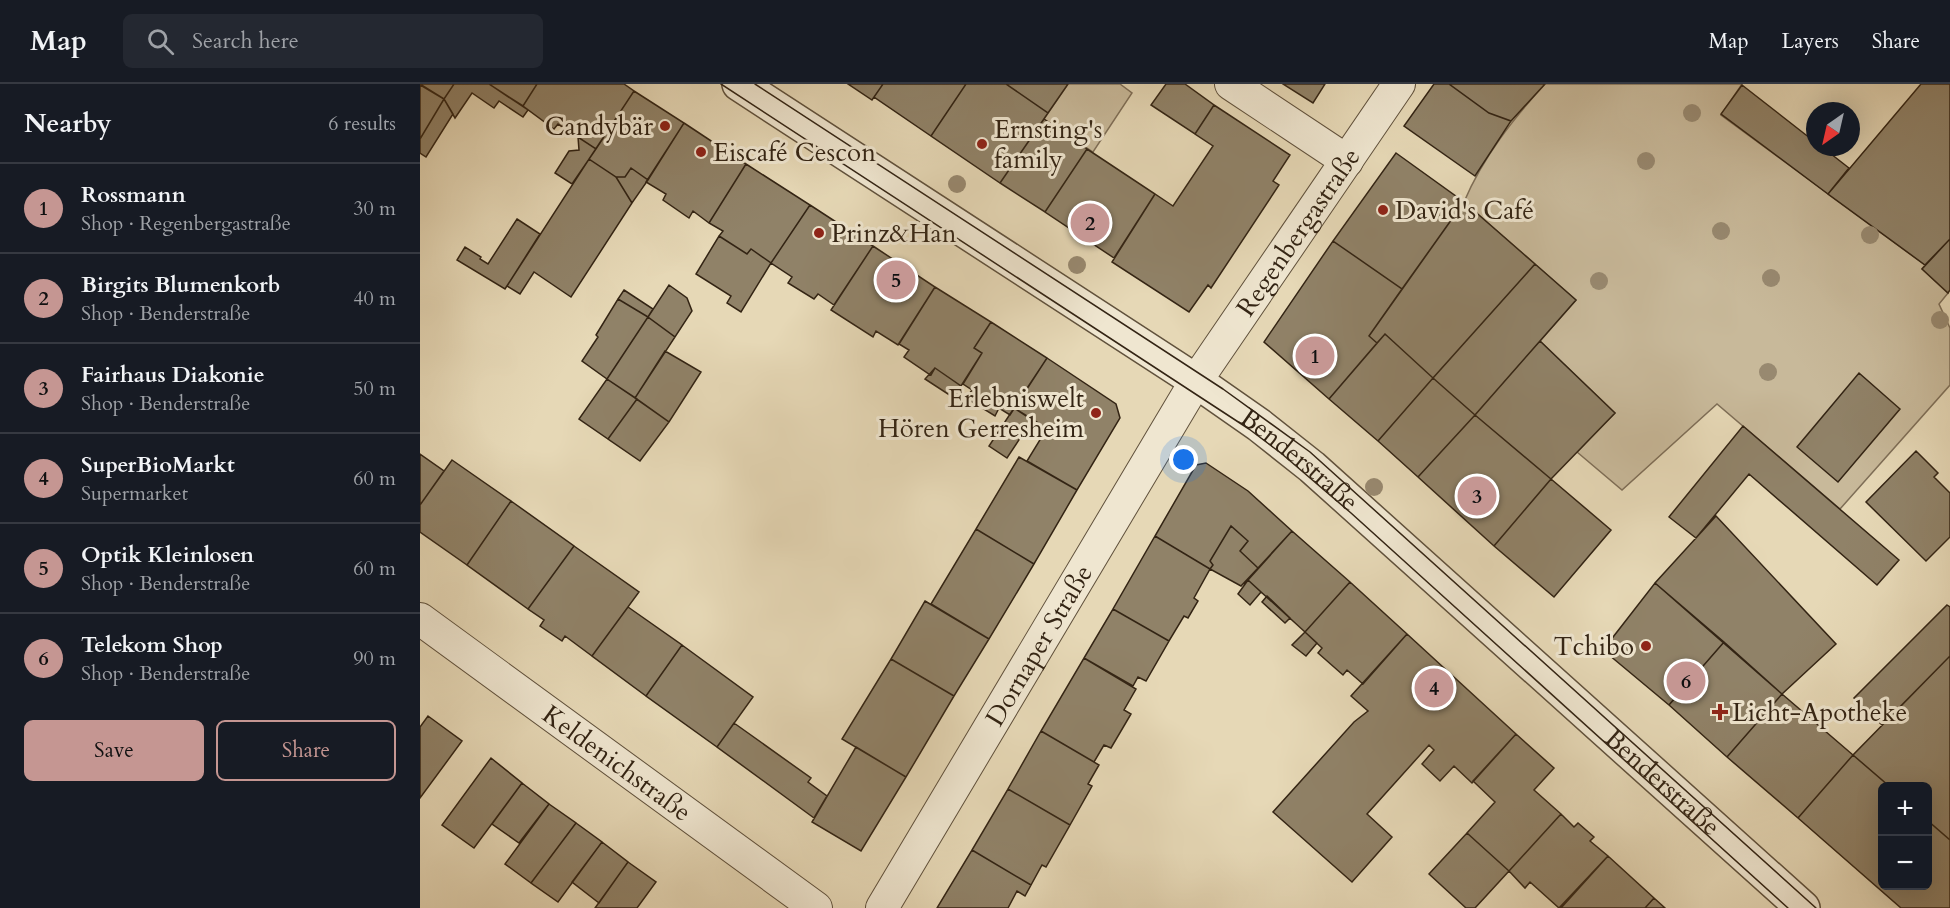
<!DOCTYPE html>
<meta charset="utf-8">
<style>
body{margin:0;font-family:Cardo,serif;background:#242831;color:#f1f3f6}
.controls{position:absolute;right:18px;bottom:18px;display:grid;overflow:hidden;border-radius:9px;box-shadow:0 6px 24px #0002}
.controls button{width:54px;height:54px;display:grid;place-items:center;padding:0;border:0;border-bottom:2px solid #363941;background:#171b24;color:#f1f3f6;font:30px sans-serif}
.compass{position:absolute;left:1386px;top:18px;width:54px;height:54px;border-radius:50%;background:#171b24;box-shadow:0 6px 24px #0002;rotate:214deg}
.you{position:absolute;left:764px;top:376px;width:21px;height:21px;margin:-15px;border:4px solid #fff;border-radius:50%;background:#1a73e8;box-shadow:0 0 0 9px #1a73e833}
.badge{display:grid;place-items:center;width:39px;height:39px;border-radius:50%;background:#c59692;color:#111;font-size:20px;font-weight:700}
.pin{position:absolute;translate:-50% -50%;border:3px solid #fff;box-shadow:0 2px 6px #0006}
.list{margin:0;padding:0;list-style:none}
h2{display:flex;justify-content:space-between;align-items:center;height:78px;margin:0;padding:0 24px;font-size:26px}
h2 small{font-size:20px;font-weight:400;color:#9ea1a6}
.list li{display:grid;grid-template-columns:39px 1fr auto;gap:18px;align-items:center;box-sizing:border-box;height:90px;padding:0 24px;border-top:2px solid #363941}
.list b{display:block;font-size:22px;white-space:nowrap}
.list p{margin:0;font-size:20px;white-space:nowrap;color:#9ea1a6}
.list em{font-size:20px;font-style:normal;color:#9ea1a6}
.actions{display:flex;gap:12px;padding:18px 24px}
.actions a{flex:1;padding:14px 0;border:2px solid #c59692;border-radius:9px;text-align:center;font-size:21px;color:#c59692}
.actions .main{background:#c59692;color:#111}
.icon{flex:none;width:33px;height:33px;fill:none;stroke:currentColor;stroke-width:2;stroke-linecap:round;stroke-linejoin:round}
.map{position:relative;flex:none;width:1530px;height:824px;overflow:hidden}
header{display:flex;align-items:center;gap:36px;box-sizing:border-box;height:84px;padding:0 30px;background:#171b24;border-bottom:2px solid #363941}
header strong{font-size:28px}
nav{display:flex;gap:33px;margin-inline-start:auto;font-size:21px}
.search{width:420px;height:54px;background:#242831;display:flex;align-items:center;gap:15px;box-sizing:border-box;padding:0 21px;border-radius:9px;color:#9ea1a6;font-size:22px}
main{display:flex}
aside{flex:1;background:#171b24}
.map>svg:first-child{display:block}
.green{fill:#c8b99a;stroke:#7e6e57;stroke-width:1.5}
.building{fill:#908268;stroke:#332414;stroke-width:1.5}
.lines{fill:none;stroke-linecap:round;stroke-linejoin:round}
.minor-casing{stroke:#60513c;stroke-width:34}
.tertiary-casing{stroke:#60513c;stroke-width:36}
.minor{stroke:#efe6d0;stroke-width:32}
.tertiary{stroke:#efe6d0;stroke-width:33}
.tram{stroke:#332414;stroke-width:1.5}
.tree{fill:#988970}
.poi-dot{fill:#8f2418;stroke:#efe6d0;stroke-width:2}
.labels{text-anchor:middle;stroke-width:6;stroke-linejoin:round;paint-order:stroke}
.poi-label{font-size:26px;fill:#332414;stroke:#efe6d0;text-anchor:start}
.street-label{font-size:26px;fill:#332414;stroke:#efe6d0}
</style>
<header>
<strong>Map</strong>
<div class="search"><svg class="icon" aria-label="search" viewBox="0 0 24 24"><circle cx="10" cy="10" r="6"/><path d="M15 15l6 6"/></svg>Search here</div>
<nav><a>Map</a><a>Layers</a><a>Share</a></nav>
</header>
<main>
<aside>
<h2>Nearby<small>6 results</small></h2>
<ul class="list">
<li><span class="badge">1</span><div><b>Rossmann</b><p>Shop · Regenbergastraße</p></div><em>30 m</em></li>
<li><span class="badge">2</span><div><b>Birgits Blumenkorb</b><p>Shop · Benderstraße</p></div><em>40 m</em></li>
<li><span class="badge">3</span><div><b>Fairhaus Diakonie</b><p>Shop · Benderstraße</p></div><em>50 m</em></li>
<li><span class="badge">4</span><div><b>SuperBioMarkt</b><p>Supermarket</p></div><em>60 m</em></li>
<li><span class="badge">5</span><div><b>Optik Kleinlosen</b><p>Shop · Benderstraße</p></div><em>60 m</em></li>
<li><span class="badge">6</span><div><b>Telekom Shop</b><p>Shop · Benderstraße</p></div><em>90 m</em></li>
</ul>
<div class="actions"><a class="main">Save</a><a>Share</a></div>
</aside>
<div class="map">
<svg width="1530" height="824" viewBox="0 0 1530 824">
<rect width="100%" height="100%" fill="#e6d8b6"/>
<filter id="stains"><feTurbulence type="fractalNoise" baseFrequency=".00333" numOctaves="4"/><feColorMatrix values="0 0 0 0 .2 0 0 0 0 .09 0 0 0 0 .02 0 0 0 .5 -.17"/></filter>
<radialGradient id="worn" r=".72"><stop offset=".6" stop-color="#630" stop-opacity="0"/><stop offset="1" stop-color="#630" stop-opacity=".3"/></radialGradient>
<path class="green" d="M648,0h52l12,9 -39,59 -49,-33z
M1125,0h197l-21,31 204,150 -3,4 26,24 -9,11 11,24v57l-110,124 -123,-105 -95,86 -45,-38 38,-39 -75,-72 36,-41 -112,-98c19,-45 49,-83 81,-118z"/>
<path class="building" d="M0,0h34l-10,15z
M34,0h35l39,26 -5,7 -24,-16 -5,7 -22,-15 -17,25 -11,-19z
M69,0h48l-14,22z
M117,0h87l10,7 -38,58 -38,-25 -4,5 -31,-23z
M428,0h35l-11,16z
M463,0h83l-35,52 -57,-39z
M546,0h40l42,29 -48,70 -69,-47z
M586,0h62l-20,29z
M746,0h19l29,21 -19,29 -44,-29z
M863,0h42l-12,19z
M1014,0h15l40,29 22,8 -36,55 -71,-50z
M1029,0h96l-34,37 -22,-8z
M1501,0h29v155l-25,26 -97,-71z
M0,1l24,14 -24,40z
M1322,1l73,57v5h7l27,21 -21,26 -107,-80z
M214,7l50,32 -36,57 -17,-12 -6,9h-9l-27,-18z
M24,15l9,15 -27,43 -6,-4v-14z
M794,21l76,50 -17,26 6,4 -68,103 -3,-3 -19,27 -77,-50 43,-68 18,12 40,-60 -18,-12z
M624,35l43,30 -42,63 -45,-29z
M264,39l62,41 -37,59 -16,-12 -4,7 -26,-18 3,-6 -20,-12z
M158,53l18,12 -24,35 -17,-11 14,-22 10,-1z
M667,65l68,45 -41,64 -69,-46z
M976,69l68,49 -62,87 -69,-48z
M169,75l27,18 16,26 -61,94 -37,-25 -14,22 -13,-8z
M326,80l64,41 -39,58 -20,-14 -4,5 -28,-18 4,-5 -14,-8z
M211,84l17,12 -16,23 -16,-26h9z
M1044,118l71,62 -102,114 -48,-44 -8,9 -8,-7z
M390,121l63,41 -39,59 -16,-11 -4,5 -26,-16 4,-6 -21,-14z
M97,135l23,15 -35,55 -48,-29 8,-13 16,10 -1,2 8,5z
M299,152l28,18 4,-5 20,14 -30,49 -14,-9 4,-7 -35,-22z
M1530,155v51l-2,3 -26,-24z
M913,157l69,48 -33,47 8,7 -48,56 -65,-57z
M453,162l62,41 -37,58 -22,-14 -3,6 -42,-27z
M1115,180l41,36 -101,115 -42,-37z
M249,201l18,13 5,13 -17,26 -27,-20z
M515,203l56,35 -17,26 8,5 -21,33 -26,-18 -4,7 -2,-1 -25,-17 5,-7 -10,-6z
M204,206l29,19 -5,8 -30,-18z
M198,215l30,18 -41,62 -25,-18 16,-24 -2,-2z
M228,233l27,20 -40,61 -28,-19z
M571,238l56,36 -37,57 -11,-7 -4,8 -29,-18 6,-8 -9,-6 19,-31 -8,-5z
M965,250l48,44 -55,63 -49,-42z
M1120,257l75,72 -64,66 -76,-64z
M245,267l36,21 -32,50 -34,-24z
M627,274l69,46 4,14 -43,72 -50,-29 16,-26 -3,-11 -26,-16z
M515,284l26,18 -7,12 -29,-19z
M1439,289l41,36 -62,73 -41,-35z
M1013,294l42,37 -57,62 -40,-36z
M187,295l30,20 -29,40 -29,-20z
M217,315l32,23 -29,39 -32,-22z
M594,324l18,12 -25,38 -18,-12z
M1055,331l76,64 -57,67 -76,-69z
M1323,342l156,134 -22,25 -128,-111 -53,64 -27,-21z
M1496,367l22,22 -4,4 16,16v44l-24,24 -60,-59z
M0,370l24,17 -24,34z
M599,373l58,33 -43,74 -58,-35z
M32,376l59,41 -44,64 -47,-33v-27z
M786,379l42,28 44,40 -34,37 -18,-17 8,-10 -17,-15 -21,35 3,4 -3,4 -55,-33 41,-71z
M1131,395l60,51 -57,67 -60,-51z
M91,417l63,45 -46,63 -61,-44z
M1296,432l120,128 -54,50 -127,-111z
M811,442l17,15 -8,10 18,17 -17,18 -31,-17 3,-4 -3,-4z
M556,445l58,35 -45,75 -58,-35z
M872,447l58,51 -45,50 -57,-52z
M735,452l55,33 -16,29 4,3 -10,17 -4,-2 -15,25 -56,-32z
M154,462l65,46 -47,64 -27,-20 -3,5 -22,-15 4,-6 -16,-11z
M828,496l13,12 -11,13 -12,-11z
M930,498l57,52 -44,50 -16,-14 -4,5 -25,-22 4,-5 -17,-16z
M1235,499l69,59 -55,63 -66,-55z
M847,512l23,22 -5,5 -23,-21z
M505,517l64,38 -35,57 -63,-37z
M1527,521l3,2v49l-68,69 -28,-27z
M208,523l54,38 -36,51 -54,-40z
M693,525l56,32 -23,40 -8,-4 -5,9 -49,-28z
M885,548l12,11 -11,13 -14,-11z
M987,550l109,100 -44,49 -18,-17 -14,15 -18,-17 12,-14 -5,-5 -62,69 25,23 -40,45 -79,-70 81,-90 14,-11 -17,-15z
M1304,558l58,52 -55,63 -58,-52z
M262,561l71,52 -36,50 -71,-51z
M1530,572v184l-22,-19v-35h-39l-36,-31z
M664,574l52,31 -12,21 7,4 -20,34 -7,-3 -10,17 -53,-31z
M471,575l63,37 -48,81 -64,-38z
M1362,610l71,61 -55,63 -71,-61z
M8,632l34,25 -42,57v-71z
M314,639l77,55 -3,4 19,14 -13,22 -97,-71z
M621,647l58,34 -11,19 4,2 -22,39 -62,-36z
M1096,650l38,34 -20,22 27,24 -52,57 -42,-38 28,-31 -22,-21z
M436,663l50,30 -45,74 -49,-29z
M1433,671l36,31h-7v100h46v-65l22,19v68h-49l-103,-90z
M71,674l31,25 -48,65 -32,-23z
M102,699l27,21 -30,39 -27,-19z
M588,705l62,36 -24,42 -4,-2 -11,20 -59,-35z
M129,720l27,19 -45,60 -26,-19z
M1141,730l13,13 4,-4 16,14 -4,4 18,15 -49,52 -29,-26 -5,6 -16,-17z
M156,739l26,19 -44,60 -27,-19z
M1047,749l42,38 -34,37h-9l-37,-34z
M182,758l26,20 -29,41 -27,-21z
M552,766l59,35 -6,11 -8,-5 -9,17h-71z
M1188,772l46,42 -9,10h-84z
M208,778l28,20 -19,26h-42z
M1234,814l11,10h-20z"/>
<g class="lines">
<defs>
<g id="minor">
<path d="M811,0l116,77"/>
<path id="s1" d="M0,535l396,289"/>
<path id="s2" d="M462,824l314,-527 203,-297"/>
</g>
<g id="tertiary">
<path id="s3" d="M319,0l457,297 63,44 53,42 491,441"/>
</g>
</defs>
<use href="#minor" class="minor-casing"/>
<use href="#tertiary" class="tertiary-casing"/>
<use href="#minor" class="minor"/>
<use href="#tertiary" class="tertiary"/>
<path class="tram" d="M301,0l528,345 33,25 69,59 437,395
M335,0l468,305 87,63 506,456"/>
</g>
<g class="tree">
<circle cx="1272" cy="29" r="9"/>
<circle cx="1226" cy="77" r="9"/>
<circle cx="537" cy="100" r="9"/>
<circle cx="1301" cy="147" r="9"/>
<circle cx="1450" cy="151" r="9"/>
<circle cx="657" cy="181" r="9"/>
<circle cx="1351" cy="194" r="9"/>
<circle cx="1179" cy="197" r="9"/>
<circle cx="1520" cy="236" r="9"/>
<circle cx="1348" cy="288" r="9"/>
<circle cx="758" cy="374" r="9"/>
<circle cx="954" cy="403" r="9"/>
</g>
<g class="poi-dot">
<circle cx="245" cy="42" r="6"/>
<circle cx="562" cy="60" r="6"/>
<circle cx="281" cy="68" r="6"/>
<circle cx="963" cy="126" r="6"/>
<circle cx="399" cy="149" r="6"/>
<circle cx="676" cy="329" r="6"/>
<circle cx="1226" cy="562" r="6"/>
<path d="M1297 619h6v6h6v6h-6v6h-6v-6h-6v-6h6z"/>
</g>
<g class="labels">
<g class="poi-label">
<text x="233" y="51" text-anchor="end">Candybär</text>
<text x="574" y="54">Ernsting's<tspan x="574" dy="30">family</tspan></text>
<text x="293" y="77">Eiscafé Cescon</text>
<text x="975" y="135">David's Café</text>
<text x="411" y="158">Prinz&amp;Han</text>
<text x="664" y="323" text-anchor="end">Erlebniswelt<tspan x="664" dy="30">Hören Gerresheim</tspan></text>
<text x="1214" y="571" text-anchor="end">Tchibo</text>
<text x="1312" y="637">Licht-Apotheke</text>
</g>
<g class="street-label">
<text dy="9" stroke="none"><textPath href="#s2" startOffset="794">Regenbergastraße</textPath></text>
<text dy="9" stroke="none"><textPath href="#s3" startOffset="675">Benderstraße</textPath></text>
<text dy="9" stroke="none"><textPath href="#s2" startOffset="306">Dornaper Straße</textPath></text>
<text dy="9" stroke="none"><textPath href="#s1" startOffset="244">Keldenichstraße</textPath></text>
<text dy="9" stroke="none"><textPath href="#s3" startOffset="1161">Benderstraße</textPath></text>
</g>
</g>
<rect width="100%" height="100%" filter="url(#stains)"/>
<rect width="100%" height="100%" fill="url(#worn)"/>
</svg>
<div class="controls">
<button>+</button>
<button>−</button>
</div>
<svg class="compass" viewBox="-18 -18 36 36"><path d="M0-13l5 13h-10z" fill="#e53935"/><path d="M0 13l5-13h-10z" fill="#9ea1a6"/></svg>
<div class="you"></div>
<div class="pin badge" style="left:895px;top:272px">1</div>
<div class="pin badge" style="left:670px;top:139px">2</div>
<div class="pin badge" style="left:1057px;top:412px">3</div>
<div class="pin badge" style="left:1014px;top:604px">4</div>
<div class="pin badge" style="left:476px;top:196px">5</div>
<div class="pin badge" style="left:1266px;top:597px">6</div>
</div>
</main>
